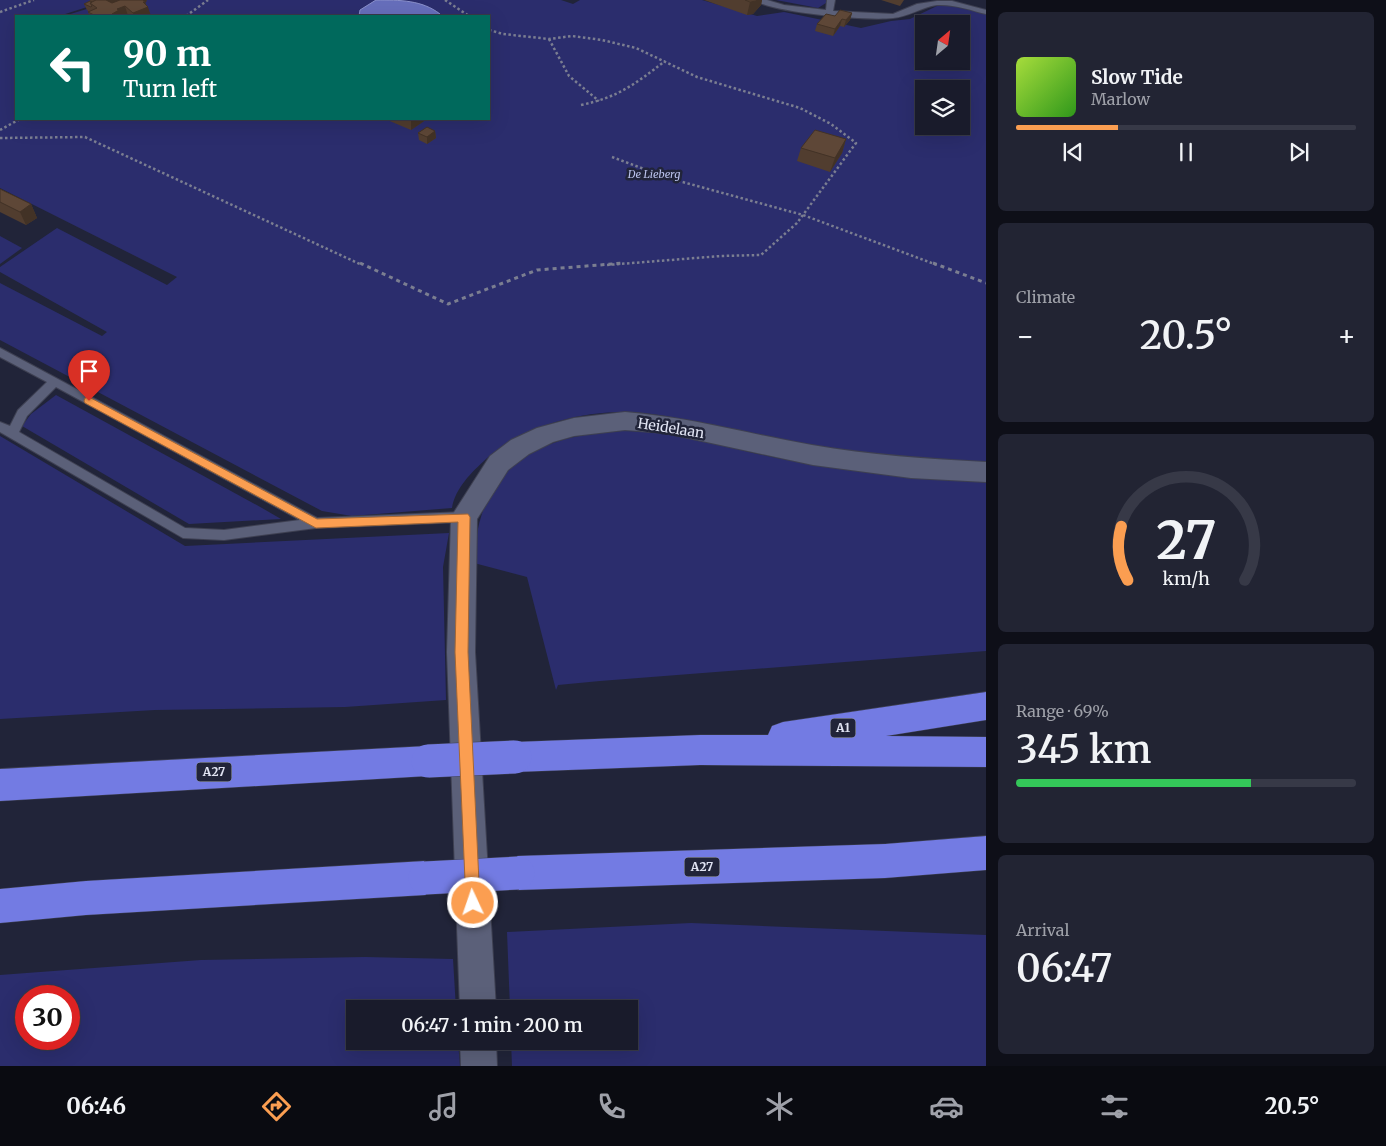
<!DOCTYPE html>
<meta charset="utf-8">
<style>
body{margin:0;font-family:Merriweather,serif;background:#222433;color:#f1f3f6;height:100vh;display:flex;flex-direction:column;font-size:19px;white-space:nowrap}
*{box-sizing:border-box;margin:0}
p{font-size:16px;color:#9fa1a9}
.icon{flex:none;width:28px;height:28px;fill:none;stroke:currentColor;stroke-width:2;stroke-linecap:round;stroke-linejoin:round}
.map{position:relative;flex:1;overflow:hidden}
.sheet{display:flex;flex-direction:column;gap:12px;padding:12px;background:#0e0f18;width:400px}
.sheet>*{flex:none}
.banner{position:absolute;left:15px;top:15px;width:475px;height:105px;border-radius:0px;box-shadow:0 5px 20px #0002,0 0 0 1px #373947;background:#00695c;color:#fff;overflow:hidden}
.needle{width:32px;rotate:29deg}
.controls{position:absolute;left:915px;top:15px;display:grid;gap:10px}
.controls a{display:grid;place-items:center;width:55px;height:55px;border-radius:0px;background:#191b2b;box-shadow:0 5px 20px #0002,0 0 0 1px #373947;font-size:25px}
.speed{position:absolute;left:15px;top:985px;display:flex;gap:10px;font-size:25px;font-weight:700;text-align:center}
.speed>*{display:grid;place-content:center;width:65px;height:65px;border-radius:50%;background:#191b2b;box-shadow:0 5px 20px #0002,0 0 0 1px #373947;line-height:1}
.speed .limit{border:8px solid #d22;background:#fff;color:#111}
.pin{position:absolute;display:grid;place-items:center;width:42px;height:42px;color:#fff;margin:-51px -21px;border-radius:50% 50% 50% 0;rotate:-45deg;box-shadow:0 0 5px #0007}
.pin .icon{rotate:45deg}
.me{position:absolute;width:55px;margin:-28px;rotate:357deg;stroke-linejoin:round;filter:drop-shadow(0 0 4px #0008)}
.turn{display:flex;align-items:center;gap:18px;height:105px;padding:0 25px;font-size:22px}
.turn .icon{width:65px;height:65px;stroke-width:2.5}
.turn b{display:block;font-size:35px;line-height:42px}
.big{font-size:38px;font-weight:600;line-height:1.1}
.sheet .tile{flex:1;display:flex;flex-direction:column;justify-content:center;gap:8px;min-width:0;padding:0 18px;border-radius:8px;background:#222433}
.sheet .dial{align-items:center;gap:0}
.dial svg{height:130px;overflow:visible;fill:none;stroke:#373947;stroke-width:7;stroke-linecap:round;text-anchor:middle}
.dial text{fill:#f1f3f6;stroke:none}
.song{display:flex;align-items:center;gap:15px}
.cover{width:60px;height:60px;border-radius:8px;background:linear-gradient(135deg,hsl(80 70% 55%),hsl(110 70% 35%))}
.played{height:5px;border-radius:2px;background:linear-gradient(90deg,#fb9e51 30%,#373947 30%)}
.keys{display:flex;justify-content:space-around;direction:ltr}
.heat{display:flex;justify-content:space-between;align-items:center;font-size:28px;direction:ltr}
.charge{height:8px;border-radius:4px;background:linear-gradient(90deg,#34c759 69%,#373947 0)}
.trip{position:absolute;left:346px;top:1000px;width:292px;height:50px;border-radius:0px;background:#191b2b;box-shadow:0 5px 20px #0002,0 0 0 1px #373947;font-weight:600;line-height:50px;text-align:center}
.tabs{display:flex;height:80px;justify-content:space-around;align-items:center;background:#0a0b11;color:#9fa1a9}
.tabs .icon{width:35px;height:35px}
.tabs .current{color:#fb9e51}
.tabs b{font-size:22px;color:#f1f3f6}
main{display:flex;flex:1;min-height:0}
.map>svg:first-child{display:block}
.green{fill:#2b2d6d;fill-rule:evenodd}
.water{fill:#666ebb;stroke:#8b91cc}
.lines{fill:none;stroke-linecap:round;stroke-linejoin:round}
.service-casing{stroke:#3e4052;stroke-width:2}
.minor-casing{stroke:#3e4052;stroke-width:2}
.motorway-casing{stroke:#3e4052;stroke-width:1}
.path-far1{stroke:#7b7e91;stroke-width:2.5;stroke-dasharray:2.5 2.5;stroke-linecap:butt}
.path{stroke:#7b7e91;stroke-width:3;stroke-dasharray:4 4;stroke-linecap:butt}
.service{fill:#5b6079;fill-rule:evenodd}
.minor{fill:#5b6079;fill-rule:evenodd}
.motorway{fill:#737be3;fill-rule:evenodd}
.motorway-bridge-casing{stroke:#3e4052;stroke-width:34;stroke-linecap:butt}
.motorway-bridge{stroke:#737be3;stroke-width:33}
.wall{fill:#513d2f}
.shaded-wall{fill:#423226}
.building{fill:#5e4737;stroke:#423226}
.route{fill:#fb9e51;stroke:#a36735}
.labels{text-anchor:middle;stroke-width:5;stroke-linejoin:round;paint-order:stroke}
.far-park-label{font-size:11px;font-style:italic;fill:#bbc3ed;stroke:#212439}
.shield{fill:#212439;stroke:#a7aaba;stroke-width:1}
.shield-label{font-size:12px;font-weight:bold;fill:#e0e3f2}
.street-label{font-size:14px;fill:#e0e3f2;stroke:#212439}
</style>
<main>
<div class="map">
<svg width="986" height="1066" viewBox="0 0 986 1066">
<rect width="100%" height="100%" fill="#212439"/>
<!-- green -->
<g class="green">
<path d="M0 0H109L59 16H16V119H489V16H64L116 0H561L573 4 580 0H702L757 16 784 12 861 28 891 21 910 19 939 5H951L986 14V462C938 460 890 458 843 451 807 445 771 438 735 431 697 423 658 411 619 412 573 413 521 428 486 459 472 472 455 488 452 508L352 516 322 511 0 340V283L102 336 107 332 0 272V267L57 228 167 285 177 277 0 188ZM924 24H961V61H924ZM924 89H961V126H924Z"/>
<path d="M776 0H826V3L818 8Z"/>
<path d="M0 236 22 248 0 264Z"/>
<path d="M56 395 262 508 281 519 189 524 22 426 31 414Z"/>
<path d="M621 431C676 430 729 449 782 459 848 471 919 474 986 481V651L600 681 558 685 556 690 527 577 474 563C476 548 476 532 481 517 499 452 561 434 621 431Z"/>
<path d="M0 436 185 546 449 533 443 567 446 700 345 707 155 710 0 719Z"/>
<path d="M691 923 986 935V1066H512L511 1041H630V1009H510L507 932Z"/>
<path d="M365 957 453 959 456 1009H355V1041H458L460 1066H0V975L201 960ZM26 996H69V1039H26Z"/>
</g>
<!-- water -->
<path class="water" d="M376 0C400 0 422 0 440 14L439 16H359L360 10Z"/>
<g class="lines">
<defs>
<g id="service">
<path d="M754 0H767L784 5 826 10 827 0H835L833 11 893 14 917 4 937 1H952L986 10V14C970 10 954 4 937 5 922 7 908 17 893 18 868 21 773 13 754 0Z"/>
<path d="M0 348 317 518 464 512 468 513 470 517 468 521 464 522 316 528 224 540 183 538 0 432V422L10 426 18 410 47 382 0 357ZM56 387 300 520 224 530 185 528 19 432 27 416Z"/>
</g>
<g id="minor">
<path d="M625 412C689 417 749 434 812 445 869 455 928 459 986 462V482L911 478 813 465 665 433 625 430 574 436 553 442 529 454 508 470 477 519 475 652 496 1009H460L447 652 451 517 490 456 511 440 537 428 574 418Z"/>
<path d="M460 1041H496L497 1066H461Z"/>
</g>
<g id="motorway">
<path d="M986 692V720L886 736 986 737V767L700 765 515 772 504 768 499 757 504 746 515 742 700 735H768L772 726 783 722Z"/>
<path d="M428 746 439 750 444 761 439 772 428 776 0 801V769Z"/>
<path d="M986 836V870L885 878 518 890 506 885 501 873 506 861 518 856 885 844Z"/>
<path d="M425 861 437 866 442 878 437 890 425 895 86 915 0 923V889L86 881Z"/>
</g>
</defs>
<!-- service casing -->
<use href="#service" class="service-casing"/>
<!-- minor casing -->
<use href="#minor" class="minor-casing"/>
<!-- motorway casing -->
<use href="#motorway" class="motorway-casing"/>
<!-- path-far1 -->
<g class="path-far1">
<path d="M445 0 469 16"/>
<path d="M0 12 34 0"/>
<path d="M186 16 208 0"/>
<path d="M489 30 503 34 549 39 572 36 602 40 636 48 697 77 800 108 831 124 856 143 797 223 761 255 721 256 607 265"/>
<path d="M549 39 569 76 599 101"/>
<path d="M581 105C619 97 635 84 665 61"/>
<path d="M0 130 20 119"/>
<path d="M0 138 85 137 362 265"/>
<path d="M612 157 668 178 803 215 937 265"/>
</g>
<!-- path -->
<g class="path">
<path d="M360 263 448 304 537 270 624 263"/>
<path d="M933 263 986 283"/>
</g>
<!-- service -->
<use href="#service" class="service"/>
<!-- minor -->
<use href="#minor" class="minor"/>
<!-- motorway -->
<use href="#motorway" class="motorway"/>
<defs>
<g id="motorway-bridge">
<path d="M428 761 515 757"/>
<path d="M425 878 518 873"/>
</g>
</defs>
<!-- motorway-bridge casing -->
<use href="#motorway-bridge" class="motorway-bridge-casing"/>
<!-- motorway-bridge -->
<use href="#motorway-bridge" class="motorway-bridge"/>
</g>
<!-- wall -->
<g class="wall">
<path d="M90 0H146L147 1 145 2 151 16H90L88 12H89L87 10 84 4 90 1Z"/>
<path d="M704 0H762L761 5 753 14 747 15Z"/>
<path d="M881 0H904L900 6Z"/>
<path d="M852 13 850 20 844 27 840 26 833 36 815 31 817 24 835 16Z"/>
<path d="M385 119H427L411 130Z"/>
<path d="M435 131 436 138 427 144 419 140 418 133Z"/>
<path d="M846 139 842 153 830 172 797 161 801 148Z"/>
<path d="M0 189 31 204 37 218 26 225 0 212Z"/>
</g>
<!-- shaded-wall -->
<g class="shaded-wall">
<path d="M100 0H129L104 10Z"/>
<path d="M134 0H146L147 1 145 2 147 7H148L151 16H134L133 13Z"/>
<path d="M757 0H762L761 5 753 14 747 15 750 2Z"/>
<path d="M125 6 128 16H112V14L117 9Z"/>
<path d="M852 13 850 20 844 27 846 20Z"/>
<path d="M842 19 840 26 833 36 835 29Z"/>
<path d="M411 119H427L411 130Z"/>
<path d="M435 131 436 138 427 144V137Z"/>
<path d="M846 139 842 153 830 172 835 158Z"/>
<path d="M31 204 37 218 26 225 20 212Z"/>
</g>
<!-- building -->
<g class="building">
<path d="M96 0H106L112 3 120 0H143L146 2H143L148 7 133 13 125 6 117 9 119 10 112 14 116 16H94H96L88 12 97 8 90 3Z"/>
<path d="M745 0H757L756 1 750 2Z"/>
<path d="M90 1 92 2 90 3 92 6 91 7 84 4Z"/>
<path d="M840 10 852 13 846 20 842 19 835 29 817 24 826 14 835 16Z"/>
<path d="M427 127 435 131 427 137 418 133Z"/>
<path d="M815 130 846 139 835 158 801 148Z"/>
<path d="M0 189 31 204 20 212 0 202Z"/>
</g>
<!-- route -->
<path class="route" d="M89 397 317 519 468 514 470 517 468 652 480 903 478 908 473 910 468 908 466 903 455 652 458 522 316 528 85 403 84 401 85 398Z"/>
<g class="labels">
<!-- far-park labels -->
<g class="far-park-label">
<text x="654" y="178">De Lieberg</text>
</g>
<!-- shield labels -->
<g class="shield">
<rect x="830.5" y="718.5" width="25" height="19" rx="4"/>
<rect x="196.5" y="762.5" width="35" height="19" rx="4"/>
<rect x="684.5" y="857.5" width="35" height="19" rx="4"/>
</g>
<g class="shield-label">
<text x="843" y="732">A1</text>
<text x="214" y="776">A27</text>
<text x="702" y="871">A27</text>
</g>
<!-- street labels -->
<g class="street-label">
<text transform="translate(671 428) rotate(9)" y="5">Heidelaan</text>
</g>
</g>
</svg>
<div class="controls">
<a><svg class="needle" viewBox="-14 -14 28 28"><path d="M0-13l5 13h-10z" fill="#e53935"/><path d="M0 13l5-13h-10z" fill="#9fa1a9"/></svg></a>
<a><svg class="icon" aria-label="layers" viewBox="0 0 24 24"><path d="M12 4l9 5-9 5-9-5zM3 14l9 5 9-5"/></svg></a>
</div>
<div class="speed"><div class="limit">30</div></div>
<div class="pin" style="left:89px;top:401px;background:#d93025"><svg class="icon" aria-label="arrive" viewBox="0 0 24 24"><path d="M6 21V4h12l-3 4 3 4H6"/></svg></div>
<svg class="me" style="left:473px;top:903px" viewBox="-20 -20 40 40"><circle r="17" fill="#fb9e51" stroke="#fff" stroke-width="3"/><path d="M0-11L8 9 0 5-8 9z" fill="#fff"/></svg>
<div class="trip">06:47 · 1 min · 200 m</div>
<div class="banner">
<div class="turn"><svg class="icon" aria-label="left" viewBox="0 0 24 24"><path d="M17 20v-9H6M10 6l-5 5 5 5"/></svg><div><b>90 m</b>Turn left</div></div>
</div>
</div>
<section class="sheet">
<div class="tile">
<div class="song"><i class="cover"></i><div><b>Slow Tide</b><p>Marlow</p></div></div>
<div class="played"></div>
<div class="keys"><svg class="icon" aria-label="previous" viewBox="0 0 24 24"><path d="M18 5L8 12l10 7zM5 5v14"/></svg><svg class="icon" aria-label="pause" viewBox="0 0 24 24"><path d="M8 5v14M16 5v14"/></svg><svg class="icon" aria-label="next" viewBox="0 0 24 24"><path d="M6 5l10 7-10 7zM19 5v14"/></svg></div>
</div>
<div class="tile"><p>Climate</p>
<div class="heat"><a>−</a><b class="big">20.5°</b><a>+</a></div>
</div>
<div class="tile dial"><svg viewBox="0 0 100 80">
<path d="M14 69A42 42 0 1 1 86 69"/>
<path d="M14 69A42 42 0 0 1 10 36" stroke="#fb9e51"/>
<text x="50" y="56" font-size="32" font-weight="700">27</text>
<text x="50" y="72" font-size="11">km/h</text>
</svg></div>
<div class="tile"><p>Range · 69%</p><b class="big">345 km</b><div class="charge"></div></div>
<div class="tile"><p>Arrival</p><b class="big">06:47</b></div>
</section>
</main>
<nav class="tabs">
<b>06:46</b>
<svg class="icon current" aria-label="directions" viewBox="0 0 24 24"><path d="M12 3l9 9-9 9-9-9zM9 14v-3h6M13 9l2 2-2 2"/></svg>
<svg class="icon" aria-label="music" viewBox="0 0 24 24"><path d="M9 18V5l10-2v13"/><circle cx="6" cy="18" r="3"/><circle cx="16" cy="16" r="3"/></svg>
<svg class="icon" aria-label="phone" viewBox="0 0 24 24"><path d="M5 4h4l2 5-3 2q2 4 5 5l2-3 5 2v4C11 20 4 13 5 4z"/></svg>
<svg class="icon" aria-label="climate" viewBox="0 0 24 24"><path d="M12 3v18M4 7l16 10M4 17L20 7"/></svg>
<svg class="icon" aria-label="car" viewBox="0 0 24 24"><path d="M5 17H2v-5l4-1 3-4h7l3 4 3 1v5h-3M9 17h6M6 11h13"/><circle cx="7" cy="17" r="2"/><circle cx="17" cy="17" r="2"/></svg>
<svg class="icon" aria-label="filters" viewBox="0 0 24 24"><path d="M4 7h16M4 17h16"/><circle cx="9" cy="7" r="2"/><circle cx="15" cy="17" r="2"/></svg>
<b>20.5°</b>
</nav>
